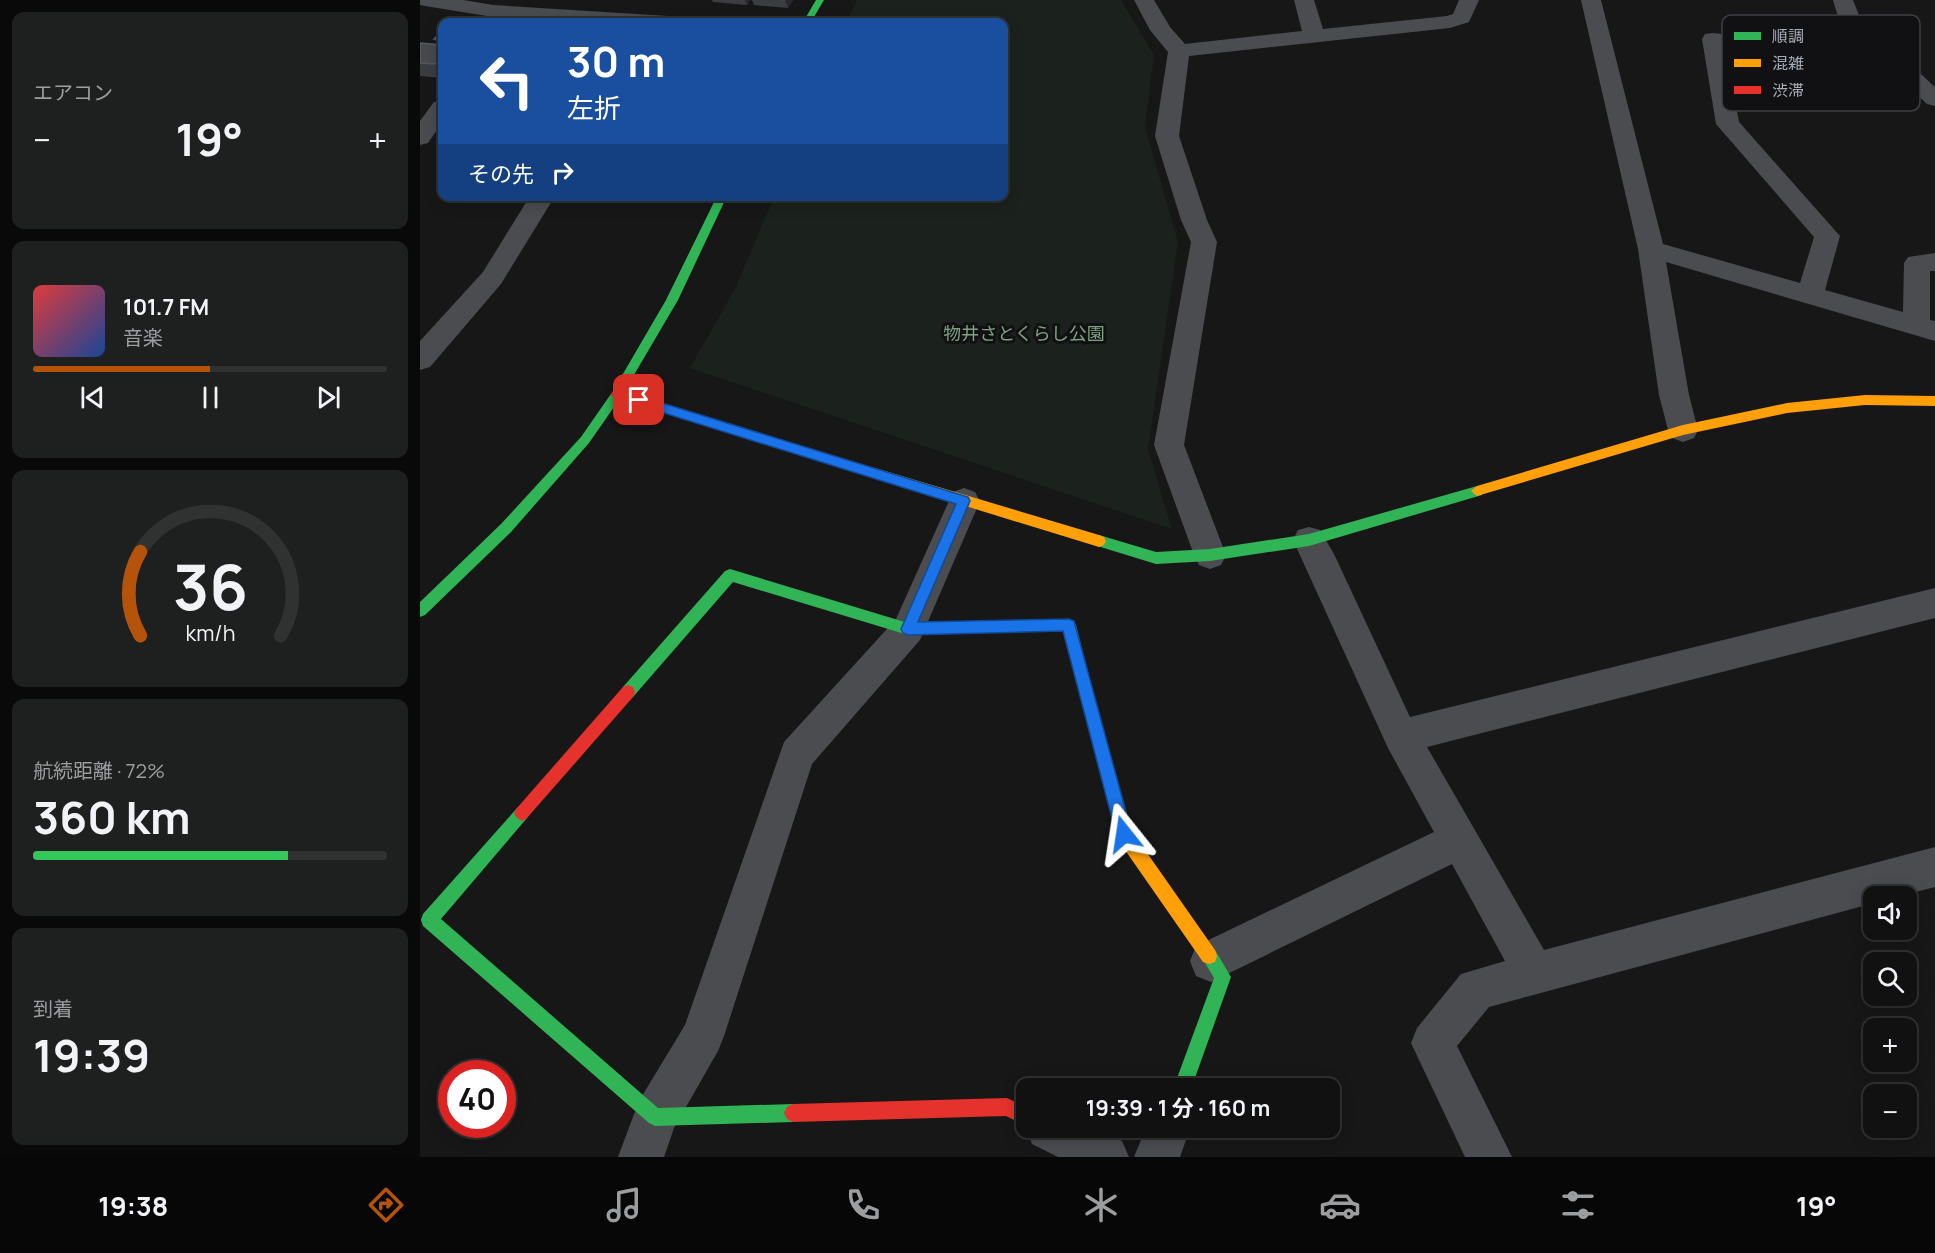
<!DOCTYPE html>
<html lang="ja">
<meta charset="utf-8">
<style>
body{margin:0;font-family:Manrope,"Noto Sans JP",sans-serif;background:#1e1f1f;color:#f1f3f6;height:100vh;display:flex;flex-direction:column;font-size:22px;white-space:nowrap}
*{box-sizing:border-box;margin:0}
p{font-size:20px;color:#9c9d9f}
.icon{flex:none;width:33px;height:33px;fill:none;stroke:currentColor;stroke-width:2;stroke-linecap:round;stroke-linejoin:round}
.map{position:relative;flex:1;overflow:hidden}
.sheet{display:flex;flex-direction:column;gap:12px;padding:12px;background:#090909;width:420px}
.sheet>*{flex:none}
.hud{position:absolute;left:18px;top:18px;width:570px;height:183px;border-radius:12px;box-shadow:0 3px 15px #0003,0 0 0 2px #303131;background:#1a4fa0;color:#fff;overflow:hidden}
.tools{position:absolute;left:1443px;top:886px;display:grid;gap:12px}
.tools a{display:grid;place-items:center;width:54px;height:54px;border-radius:12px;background:#111;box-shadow:0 3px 15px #0003,0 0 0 2px #303131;font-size:30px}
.speed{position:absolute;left:18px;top:1060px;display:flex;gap:12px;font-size:30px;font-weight:700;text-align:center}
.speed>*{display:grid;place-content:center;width:78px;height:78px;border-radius:50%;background:#111;box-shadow:0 3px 15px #0003,0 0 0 2px #303131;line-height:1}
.speed .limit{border:9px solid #d22;background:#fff;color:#111}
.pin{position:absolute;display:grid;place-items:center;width:51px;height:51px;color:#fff;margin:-26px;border-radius:12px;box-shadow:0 3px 9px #0006}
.me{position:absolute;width:66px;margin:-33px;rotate:345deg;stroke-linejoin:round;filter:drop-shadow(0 0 4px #0008)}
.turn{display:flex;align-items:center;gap:21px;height:126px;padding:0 30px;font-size:27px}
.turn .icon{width:78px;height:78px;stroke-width:2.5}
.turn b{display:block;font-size:42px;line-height:51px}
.then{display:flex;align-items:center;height:57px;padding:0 30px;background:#0003;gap:12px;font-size:22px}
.big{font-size:45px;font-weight:700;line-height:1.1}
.sheet .widget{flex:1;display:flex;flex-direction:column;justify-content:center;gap:9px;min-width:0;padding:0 21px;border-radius:12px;background:#1e1f1f}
.sheet .dial{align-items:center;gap:0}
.dial svg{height:156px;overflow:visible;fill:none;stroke:#303131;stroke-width:7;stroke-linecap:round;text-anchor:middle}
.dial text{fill:#f1f3f6;stroke:none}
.song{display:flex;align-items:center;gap:18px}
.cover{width:72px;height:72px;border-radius:9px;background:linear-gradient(135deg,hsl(0 70% 55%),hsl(220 70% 35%))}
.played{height:6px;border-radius:3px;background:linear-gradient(90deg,#b45309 50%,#303131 50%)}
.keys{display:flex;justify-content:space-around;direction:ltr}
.heat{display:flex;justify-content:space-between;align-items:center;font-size:33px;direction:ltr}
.charge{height:9px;border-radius:4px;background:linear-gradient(90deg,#34c759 72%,#303131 0)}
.trip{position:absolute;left:596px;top:1078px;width:324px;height:60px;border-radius:12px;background:#111;box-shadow:0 3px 15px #0003,0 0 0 2px #303131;font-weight:700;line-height:60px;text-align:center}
.dock{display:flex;height:96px;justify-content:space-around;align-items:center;background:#070707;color:#9c9d9f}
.dock .icon{width:42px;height:42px}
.dock .current{color:#b45309}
.dock b{font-size:27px;color:#f1f3f6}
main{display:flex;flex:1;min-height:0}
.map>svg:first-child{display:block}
.green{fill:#1b211c}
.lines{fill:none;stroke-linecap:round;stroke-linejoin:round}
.street{fill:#4b4c50;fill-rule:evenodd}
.fast{fill:#30b455;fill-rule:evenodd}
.slow{fill:#ff9f0a;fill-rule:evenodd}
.jam{fill:#e5322d;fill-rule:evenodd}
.wall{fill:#3c3d40}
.shaded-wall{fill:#28292a}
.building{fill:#48494d;stroke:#57595e;stroke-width:1.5}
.route{fill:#1a73e8;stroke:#114b97;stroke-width:1.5}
.labels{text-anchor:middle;stroke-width:6;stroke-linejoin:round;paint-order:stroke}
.park-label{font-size:18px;fill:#7fa381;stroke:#111113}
.key{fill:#111113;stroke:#3e4045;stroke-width:1.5}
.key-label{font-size:16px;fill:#a8adb8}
</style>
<main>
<section class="sheet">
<div class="widget"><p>エアコン</p>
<div class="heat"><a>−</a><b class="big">19°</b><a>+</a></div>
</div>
<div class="widget">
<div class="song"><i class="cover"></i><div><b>101.7 FM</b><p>音楽</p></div></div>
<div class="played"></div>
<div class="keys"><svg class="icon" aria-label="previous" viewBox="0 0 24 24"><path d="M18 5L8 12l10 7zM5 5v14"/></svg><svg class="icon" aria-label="pause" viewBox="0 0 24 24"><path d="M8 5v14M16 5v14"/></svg><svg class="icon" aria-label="next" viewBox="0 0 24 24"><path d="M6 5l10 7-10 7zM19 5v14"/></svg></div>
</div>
<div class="widget dial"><svg viewBox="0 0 100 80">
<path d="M14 69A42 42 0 1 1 86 69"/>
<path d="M14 69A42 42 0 0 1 14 26" stroke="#b45309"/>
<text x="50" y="56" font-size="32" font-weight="700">36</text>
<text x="50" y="72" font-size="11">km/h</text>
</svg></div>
<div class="widget"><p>航続距離 · 72%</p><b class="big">360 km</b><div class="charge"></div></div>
<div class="widget"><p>到着</p><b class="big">19:39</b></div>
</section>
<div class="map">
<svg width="1515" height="1157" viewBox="0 0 1515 1157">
<rect width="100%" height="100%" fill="#171717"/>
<!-- green -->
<path class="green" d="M437 0H701L734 55 725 127 758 242 728 449 752 529 270 368 315 289 354 197 584 196V22H426Z"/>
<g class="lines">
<!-- street -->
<g class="street">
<path d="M0 0H43L73 5 248 16 255 18 259 22H156L73 17 5 6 0 5Z"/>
<path d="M714 0H734L750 27 765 44 882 31 874 0H894L903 29 1027 16 1033 14 1039 0H1059L1049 22 1030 28 769 56 759 136 787 220 797 242 764 445 806 555 801 565 790 569 779 565 774 555 734 445 771 242 761 220 735 136 748 52 730 30Z"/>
<path d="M1161 0H1181L1243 244 1380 283 1394 237 1296 124 1282 39 1285 34 1293 33 1411 46 1441 41 1419 20 1413 0H1433L1440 18 1515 87V106L1507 104 1452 52 1411 60 1305 47 1319 122 1420 236 1405 290 1483 312 1484 263 1488 257 1515 253V271H1510V320L1515 321V341L1246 262 1269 395 1278 430 1274 438 1263 442 1252 438 1248 430 1239 395 1218 249Z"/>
<path d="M22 100V123L8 143 0 145V121L14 102Z"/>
<path d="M110 196H135L81 284 10 367 0 370V341L63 272Z"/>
<path d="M544 488 555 492 560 501 500 640 392 764 304 1036 298 1051 254 1128 244 1157H198L219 1101 265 1025 364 742 476 619 533 492Z"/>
<path d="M889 527 900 530 914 554 990 717 1515 588V618L1007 747 1124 950 1515 847V887L1476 897H1454V903L1069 1007 1037 1046 1092 1157H1045L991 1043 997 1028 1041 974 1085 961 1032 864 791 982 776 976 770 961 776 946 1014 832 968 748 873 540 878 530Z"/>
<path d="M606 1127 676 1128 702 1141 709 1157H638L612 1144Z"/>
<path d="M726 1128H770L760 1157H714Z"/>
</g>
<!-- fast -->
<g class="fast">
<path d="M396 0H404L391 22H383Z"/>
<path d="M297 196H307L258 300 201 397 169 443 91 532 5 615 0 617V602L81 524 161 437 193 391 246 300Z"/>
<path d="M1057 486 1062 487 1063 491 1062 495 889 546 790 561 736 564 674 545 672 541 674 537 679 535 736 552 790 549 889 534Z"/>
<path d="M310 569 488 623 649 619 654 621 656 625 666 665 664 670 659 671 654 670 644 631 488 635 313 582 213 697 208 699 203 697 201 692 203 687 305 571Z"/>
<path d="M102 805 107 808 110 813 107 818 21 919 238 1108 373 1104 379 1107 382 1113 379 1119 373 1122 235 1126 229 1123 3 926 1 920 3 914 97 808Z"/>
<path d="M789 948 795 950 811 977 771 1089H753L794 978 781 956 783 950Z"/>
</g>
<!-- slow -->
<g class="slow">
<path d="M1445 395 1515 396V406L1445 405 1367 413 1263 435 1057 496 1051 491 1057 486 1263 425 1367 403Z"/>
<path d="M455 468 679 535 684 537 686 541 684 545 679 547 451 477 449 473Z"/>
<path d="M659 659 664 660 666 665 711 830 795 950 797 956 795 962 789 964 783 962 698 840 652 665 654 660Z"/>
</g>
<!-- jam -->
<g class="jam">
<path d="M197 390 455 468 461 473 455 478 193 397 191 394 193 391Z"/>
<path d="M208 685 213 687 215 692 213 697 107 818 102 821 97 818 94 813 97 808 203 687Z"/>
<path d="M587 1098 606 1107V1126L586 1116 373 1122 367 1119 364 1113 367 1107 373 1104Z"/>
</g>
</g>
<!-- wall -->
<g class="wall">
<path d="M292 0H330L327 5 293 2Z"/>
<path d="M332 0H373L368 8 334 5Z"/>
<path d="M22 31V78L0 76V43L18 44 14 39Z"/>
</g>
<!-- shaded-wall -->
<g class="shaded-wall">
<path d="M325 0H330L327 5Z"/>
<path d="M366 0H373L368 8 365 1Z"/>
<path d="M22 56V75L15 64Z"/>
</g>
<!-- building -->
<g class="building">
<path d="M22 31V39H14Z"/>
<path d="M0 43 22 45V56L15 64 0 63Z"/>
</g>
<!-- route -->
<path class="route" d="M219 396 548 497 550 501 498 622 649 619 654 621 712 834 710 840 704 842 699 840 696 834 643 631 488 635 483 633 481 629 536 504 215 404 213 400Z"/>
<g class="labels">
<!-- park labels -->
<g class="park-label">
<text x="604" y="340">物井さとくらし公園</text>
</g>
</g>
<!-- legend -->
<rect x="1302" y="15" width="198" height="96" rx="9" class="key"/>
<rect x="1314" y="32" width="27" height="8" fill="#30b455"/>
<rect x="1314" y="59" width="27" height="8" fill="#ff9f0a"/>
<rect x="1314" y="86" width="27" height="8" fill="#e5322d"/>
<g class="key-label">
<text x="1352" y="42">順調</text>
<text x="1352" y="69">混雑</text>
<text x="1352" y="96">渋滞</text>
</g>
</svg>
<div class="tools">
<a><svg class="icon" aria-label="sound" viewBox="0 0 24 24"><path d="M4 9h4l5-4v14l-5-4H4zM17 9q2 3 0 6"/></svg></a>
<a><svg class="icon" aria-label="search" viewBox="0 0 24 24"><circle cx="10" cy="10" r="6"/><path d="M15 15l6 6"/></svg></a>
<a>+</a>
<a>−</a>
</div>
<div class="speed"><div class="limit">40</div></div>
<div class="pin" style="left:219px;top:400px;background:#d93025"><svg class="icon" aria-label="arrive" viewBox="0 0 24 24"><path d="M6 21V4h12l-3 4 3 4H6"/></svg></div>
<svg class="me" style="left:704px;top:834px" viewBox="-20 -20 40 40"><path d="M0-17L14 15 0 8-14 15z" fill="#1a73e8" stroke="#fff" stroke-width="4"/></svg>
<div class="trip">19:39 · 1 分 · 160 m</div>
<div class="hud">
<div class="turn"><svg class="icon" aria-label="left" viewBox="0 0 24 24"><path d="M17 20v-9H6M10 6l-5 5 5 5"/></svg><div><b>30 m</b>左折</div></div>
<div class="then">その先<svg class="icon" aria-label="right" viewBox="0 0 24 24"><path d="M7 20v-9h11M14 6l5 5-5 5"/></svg></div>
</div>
</div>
</main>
<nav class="dock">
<b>19:38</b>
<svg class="icon current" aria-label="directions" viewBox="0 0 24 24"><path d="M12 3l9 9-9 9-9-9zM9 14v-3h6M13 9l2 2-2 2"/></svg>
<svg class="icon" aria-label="music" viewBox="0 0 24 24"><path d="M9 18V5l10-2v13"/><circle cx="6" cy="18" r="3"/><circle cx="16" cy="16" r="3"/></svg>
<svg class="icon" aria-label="phone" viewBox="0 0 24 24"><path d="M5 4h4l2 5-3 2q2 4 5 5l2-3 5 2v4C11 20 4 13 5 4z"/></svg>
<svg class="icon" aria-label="climate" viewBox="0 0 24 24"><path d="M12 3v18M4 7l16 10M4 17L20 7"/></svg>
<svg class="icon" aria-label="car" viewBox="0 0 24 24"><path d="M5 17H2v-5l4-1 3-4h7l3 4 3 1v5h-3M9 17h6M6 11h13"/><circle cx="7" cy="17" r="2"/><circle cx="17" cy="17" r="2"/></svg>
<svg class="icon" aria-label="filters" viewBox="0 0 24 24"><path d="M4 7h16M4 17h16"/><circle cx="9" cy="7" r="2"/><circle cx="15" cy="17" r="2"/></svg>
<b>19°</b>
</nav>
